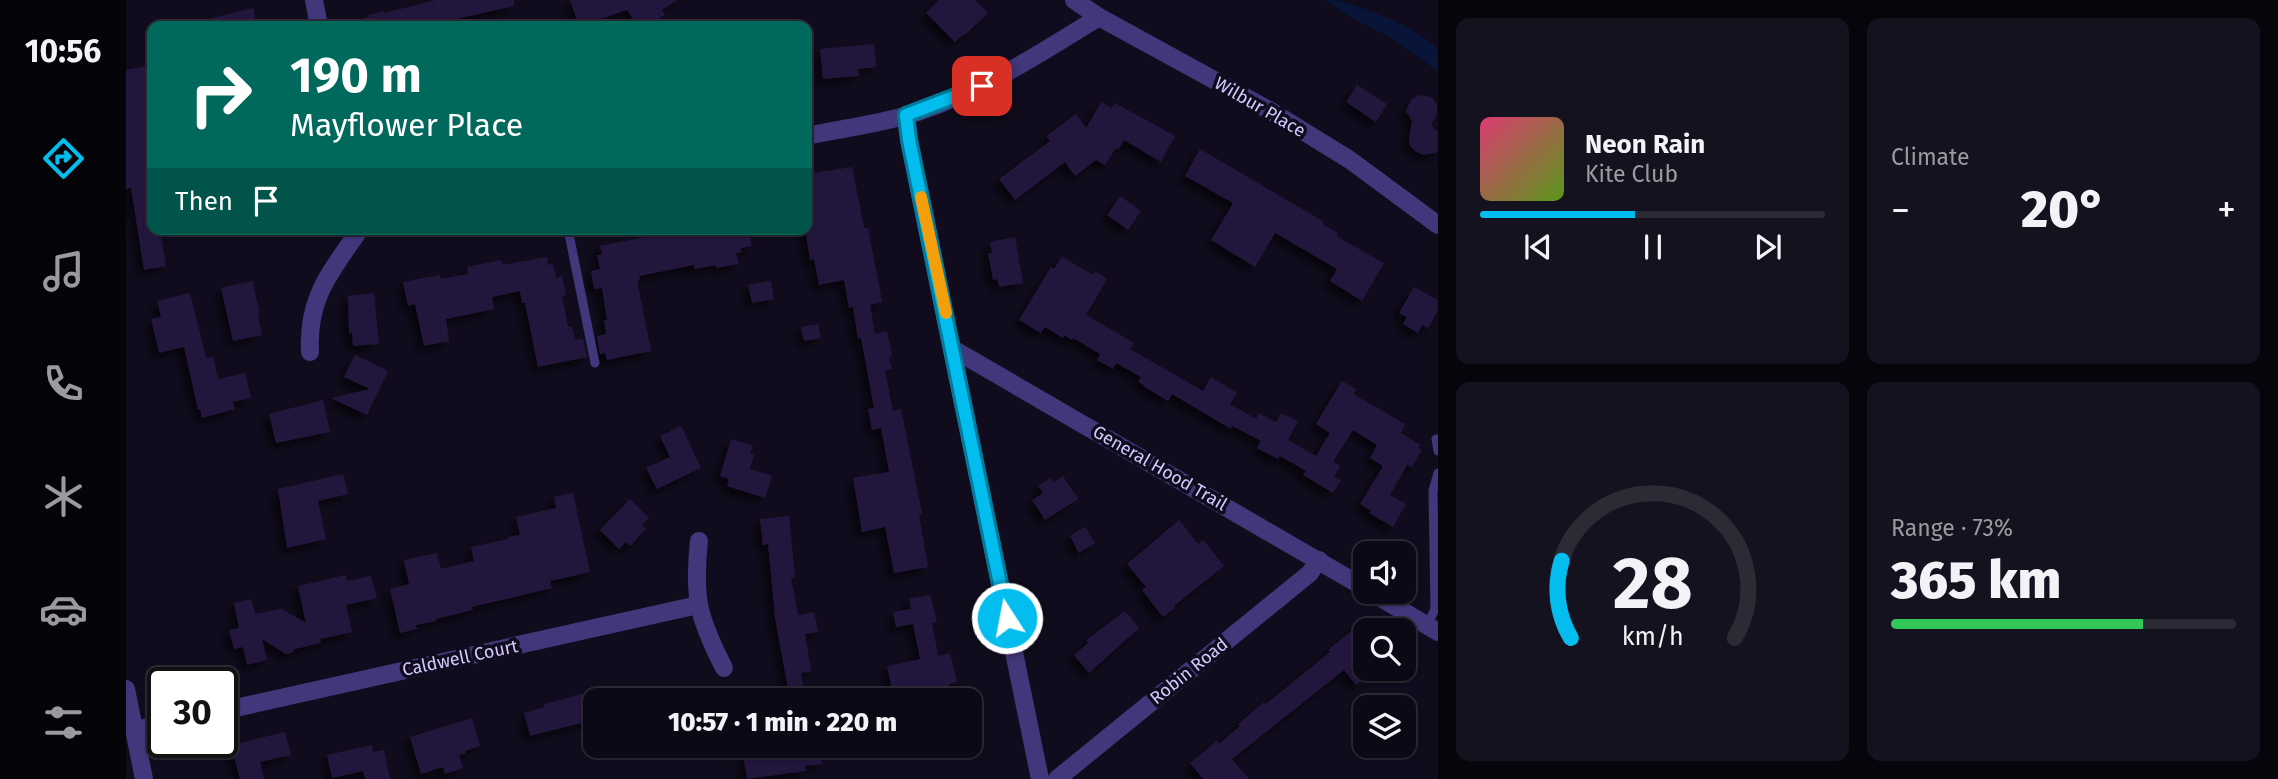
<!DOCTYPE html>
<meta charset="utf-8">
<style>
body{margin:0;font-family:"Fira Sans",sans-serif;background:#15121f;color:#f1f3f6;height:100vh;display:flex;flex-direction:column;font-size:26px;white-space:nowrap}
*{box-sizing:border-box;margin:0}
p{font-size:23px;color:#9a9aa1}
.icon{flex:none;width:38px;height:38px;fill:none;stroke:currentColor;stroke-width:2;stroke-linecap:round;stroke-linejoin:round}
.map{position:relative;flex:1;overflow:hidden}
.drawer{display:flex;flex-direction:column;gap:18px;padding:18px;background:#07050c;width:840px}
.drawer>*{flex:none}
.top-card{position:absolute;left:21px;top:21px;width:665px;height:214px;border-radius:14px;box-shadow:0 2px 5px #0004,0 0 0 2px #2c2a35;background:#00695c;color:#fff;overflow:hidden}
.buttons{position:absolute;left:1227px;top:541px;display:grid;gap:14px}
.buttons a{display:grid;place-items:center;width:63px;height:63px;border-radius:14px;background:#0c0916;box-shadow:0 2px 5px #0004,0 0 0 2px #2c2a35;font-size:35px}
.speed{position:absolute;left:21px;top:667px;display:flex;gap:14px;font-size:35px;font-weight:700;text-align:center}
.speed>*{display:grid;place-content:center;width:91px;height:91px;border-radius:50%;background:#0c0916;box-shadow:0 2px 5px #0004,0 0 0 2px #2c2a35;line-height:1}
.speed .limit{border:4px solid #111;border-radius:10px;background:#fff;color:#111}
.pin{position:absolute;display:grid;place-items:center;width:60px;height:60px;color:#fff;margin:-30px;border-radius:14px;box-shadow:0 4px 10px #0006}
.me{position:absolute;width:77px;margin:-38px;rotate:349deg;stroke-linejoin:round;filter:drop-shadow(0 0 5px #0008)}
.turn{display:flex;align-items:center;gap:24px;height:147px;padding:0 28px;font-size:32px}
.turn .icon{width:91px;height:91px;stroke-width:2.5}
.turn b{display:block;font-size:49px;line-height:60px}
.then{display:flex;align-items:center;height:66px;padding:0 28px;background:#0003;gap:14px;font-size:26px}
.big{font-size:52px;font-weight:800;line-height:1.1}
.drawer .tile{flex:1;display:flex;flex-direction:column;justify-content:center;gap:10px;min-width:0;padding:0 24px;border-radius:14px;background:#15121f}
.drawer .dial{align-items:center;gap:0}
.dial svg{height:182px;overflow:visible;fill:none;stroke:#2c2a35;stroke-width:7;stroke-linecap:round;text-anchor:middle}
.dial text{fill:#f1f3f6;stroke:none}
.song{display:flex;align-items:center;gap:21px}
.cover{width:84px;height:84px;border-radius:10px;background:linear-gradient(135deg,hsl(340 70% 55%),hsl(90 70% 35%))}
.played{height:7px;border-radius:4px;background:linear-gradient(90deg,#03bdef 45%,#2c2a35 45%)}
.keys{display:flex;justify-content:space-around;direction:ltr}
.heat{display:flex;justify-content:space-between;align-items:center;font-size:38px;direction:ltr}
.charge{height:10px;border-radius:5px;background:linear-gradient(90deg,#34c759 73%,#2c2a35 0)}
.drawer .tiles{flex:1;display:grid;gap:18px;grid-template-columns:repeat(2,1fr)}
.trip{position:absolute;left:457px;top:688px;width:399px;height:70px;border-radius:14px;background:#0c0916;box-shadow:0 2px 5px #0004,0 0 0 2px #2c2a35;font-weight:800;line-height:70px;text-align:center}
main{display:flex;flex:1;min-height:0}
.dock{display:flex;flex-direction:column;width:126px;justify-content:space-around;align-items:center;background:#050409;color:#9a9aa1}
.dock .icon{width:49px;height:49px}
.dock .current{color:#03bdef}
.dock b{font-size:32px;color:#f1f3f6}
.map>svg:first-child{display:block}
.water{fill:#091538}
.building{fill:#24183d;filter:url(#shadow)}
.lines{fill:none;stroke-linecap:round;stroke-linejoin:round}
.service{stroke:#41377b;stroke-width:9}
.minor{stroke:#41377b;stroke-width:18}
.route-casing{stroke:#027b9b;stroke-width:18}
.route{stroke:#03bdef;stroke-width:12}
.slow{stroke:#f59e0b;stroke-width:12}
.labels{text-anchor:middle;stroke-width:7;stroke-linejoin:round;paint-order:stroke}
.street-label{font-size:18px;fill:#d4c8fe;stroke:#100c1d}
</style>
<main>
<nav class="dock">
<b>10:56</b>
<svg class="icon current" aria-label="directions" viewBox="0 0 24 24"><path d="M12 3l9 9-9 9-9-9zM9 14v-3h6M13 9l2 2-2 2"/></svg>
<svg class="icon" aria-label="music" viewBox="0 0 24 24"><path d="M9 18V5l10-2v13"/><circle cx="6" cy="18" r="3"/><circle cx="16" cy="16" r="3"/></svg>
<svg class="icon" aria-label="phone" viewBox="0 0 24 24"><path d="M5 4h4l2 5-3 2q2 4 5 5l2-3 5 2v4C11 20 4 13 5 4z"/></svg>
<svg class="icon" aria-label="climate" viewBox="0 0 24 24"><path d="M12 3v18M4 7l16 10M4 17L20 7"/></svg>
<svg class="icon" aria-label="car" viewBox="0 0 24 24"><path d="M5 17H2v-5l4-1 3-4h7l3 4 3 1v5h-3M9 17h6M6 11h13"/><circle cx="7" cy="17" r="2"/><circle cx="17" cy="17" r="2"/></svg>
<svg class="icon" aria-label="filters" viewBox="0 0 24 24"><path d="M4 7h16M4 17h16"/><circle cx="9" cy="7" r="2"/><circle cx="15" cy="17" r="2"/></svg>
</nav>
<div class="map">
<svg width="1312" height="779" viewBox="0 0 1312 779">
<defs>
<filter id="shadow"><feDropShadow dx="-6" dy="6" stdDeviation="3.5" flood-color="#0009"/></filter>
</defs>
<rect width="100%" height="100%" fill="#100c1d"/>
<!-- water -->
<path class="water" d="M1200 0C1221 0 1220 3 1238 9 1266 19 1291 29 1312 50V71L1267 39 1221 15Z"/>
<!-- building -->
<g class="building">
<path d="M310 0H388V6L299 26H227L226 21 243 17 242 15 258 11V13Z"/>
<path d="M444 0H551L536 10 539 15 520 26H511L501 10 453 26Z"/>
<path d="M813 0H849L862 13 839 35 838 34 829 42 800 13Z"/>
<path d="M127 8 131 26H74V21Z"/>
<path d="M748 44 750 67 732 69 733 76 697 79 694 49Z"/>
<path d="M26 65V229H31L32 238 35 237 40 266 18 270 5 188 0 189V70Z"/>
<path d="M1231 85 1261 104 1250 122 1220 102Z"/>
<path d="M1292 95 1306 97 1311 105V113L1305 125 1312 133V152L1297 155 1289 151 1284 146 1283 139 1286 121 1280 111 1285 100Z"/>
<path d="M975 102 986 108 989 103 1049 136 1035 162 998 140 992 150 990 148 979 165 970 160 949 176 939 162 889 200 873 179 924 141 920 136 950 114 960 128Z"/>
<path d="M1074 149 1198 222 1196 224 1212 233 1210 236 1258 263 1236 301 1204 281 1211 269 1149 233 1129 267 1085 240 1107 203 1059 176Z"/>
<path d="M726 167 738 228H742L754 291 756 302 744 305 749 334 761 331 766 356 763 357 766 369 759 371 767 411 775 409 796 514 793 515 802 567 768 573 759 527 736 532 727 478 763 472 755 428 746 430 742 409 748 408 735 338 732 339 727 307 723 308 718 280 693 285 688 259 684 260 679 229 681 174Z"/>
<path d="M994 196 1015 211 1002 230 981 215Z"/>
<path d="M532 229H555V232L569 229H622L626 246 615 248 616 252 610 253 613 264 590 268V265L568 269V265L513 276 514 280 511 281 525 351 481 360 479 353 474 354 471 336 480 334 478 320H481L476 288 468 289 465 271 474 269 471 255H476L474 246 525 236 524 231Z"/>
<path d="M889 237 897 283 873 287 871 279 867 280 862 253H866L864 242Z"/>
<path d="M421 257 422 265 427 264 430 278 436 276 440 295 436 296 442 327H446L449 340 457 339 461 357 412 367 399 303H396L394 291 366 297 368 309 320 319 323 341 298 346 289 304 282 306 277 282 314 275 315 279 342 274 341 267 375 260 376 265Z"/>
<path d="M936 257 960 271 967 275 969 271 981 279 960 315 1008 343 1004 349 1077 391 1085 377 1111 393 1104 404 1130 419 1133 413 1150 422 1155 413 1172 421 1162 440 1190 456 1204 433 1190 424 1216 381 1230 389 1227 394 1279 424 1275 433 1294 445 1292 448 1296 450 1286 467 1281 465 1264 495 1280 504 1267 527 1243 513 1245 511 1234 504 1257 466 1244 458 1251 445 1227 430 1207 462 1214 466 1208 477 1215 480 1207 493 1177 475 1180 471 1154 456 1152 459 1131 448 1135 441 1106 426 1105 429 1046 394 1042 401 1017 386 1018 385 1012 382 1015 377 990 363 987 369 971 360 974 354 947 338 946 340 938 335 937 338 919 327 915 333 893 320 925 267 928 269Z"/>
<path d="M127 281 134 317H132L136 335 107 341 95 288Z"/>
<path d="M645 281 648 299 626 303 622 285Z"/>
<path d="M1288 287 1312 300V310L1302 328 1296 325 1292 333 1277 324 1281 317 1273 313Z"/>
<path d="M64 293 80 358 87 357 92 379 119 373 125 398 107 402 109 409 76 418 74 409 72 410 58 347 33 353 25 319 35 317 31 301Z"/>
<path d="M248 293 253 344 227 346 226 333H223L222 296Z"/>
<path d="M692 324 695 338 678 341 675 327Z"/>
<path d="M229 355 262 371 241 415 205 398 244 389 218 377Z"/>
<path d="M197 400 204 432 150 443 143 414Z"/>
<path d="M555 426 575 468 531 489 520 468 544 457 534 436Z"/>
<path d="M605 439 627 446 624 454 628 455 624 469 646 476 639 498 601 486 603 479 594 476Z"/>
<path d="M217 474 222 494 192 501 200 539 161 548 152 489Z"/>
<path d="M937 476 952 499 919 520 906 500 917 493 912 486 925 478 928 482Z"/>
<path d="M447 493 464 572 424 581 426 588 346 607 347 610 310 619V621L290 625 291 629 274 633 264 589 283 584 278 560 311 553 315 569 348 561 345 547 383 539 382 537 394 535 390 517 430 508 428 497Z"/>
<path d="M504 499 523 518 516 525 520 529 504 546 500 542 493 549 474 530Z"/>
<path d="M663 516 669 578H665L672 615 688 612 692 632 679 634 685 671 675 673 679 700H664L649 618 642 544 637 545 634 519Z"/>
<path d="M1053 520 1072 544 1077 540 1098 566 1048 606 1049 608 1037 617 1016 590 1020 587 1001 564Z"/>
<path d="M959 527 969 543 953 553 944 536Z"/>
<path d="M220 575 221 581 245 576 251 598 220 605 226 632 194 639 195 643 169 649 166 653 160 654 136 639 141 660 121 665 117 647 108 649 103 630 113 628 108 603 125 599 129 614 156 609 180 623 172 586Z"/>
<path d="M804 595 811 622 806 623 812 656 824 653 831 682 823 684 825 695 798 700H768L761 666 794 659 787 624 770 627 767 612 785 609 783 599Z"/>
<path d="M999 611 1013 628 963 673 948 655 962 643 960 640Z"/>
<path d="M1239 620V678L1230 685 1218 670 1106 759 1123 779H1077L1064 763 1091 741 1093 744 1114 726 1112 724 1138 702 1140 704 1204 652 1202 650Z"/>
<path d="M456 694 463 721 404 736 398 713 419 707 418 704Z"/>
<path d="M346 718 354 746 339 751 340 753 333 755 337 768 319 774 317 767 295 774 284 737Z"/>
<path d="M159 732 165 755 134 762 138 779H114L105 745Z"/>
<path d="M246 745 247 752 258 750 264 779H239L237 771 206 778 201 755Z"/>
<path d="M636 746H693L696 764 679 766 680 771 621 779 617 756 637 753Z"/>
</g>
<g class="lines">
<!-- service -->
<g class="service">
<path d="M442 229 469 363"/>
<path d="M1310 439 1312 451"/>
<path d="M1301 625 1309 609 1307 491 1312 473"/>
</g>
<!-- minor -->
<g class="minor">
<path d="M188 0 193 26"/>
<path d="M948 0 973 17 1143 110 1224 160 1312 225"/>
<path d="M780 115 783 140 914 779"/>
<path d="M681 136C717 128 756 124 792 112 858 90 915 53 973 17"/>
<path d="M827 349 1239 588"/>
<path d="M184 352C181 297 205 272 234 229"/>
<path d="M573 541C567 598 572 617 598 668"/>
<path d="M1245 592 1312 632"/>
<path d="M0 689 18 779"/>
<path d="M96 711 572 605"/>
<path d="M8 730 37 724"/>
<path d="M931 779 1184 573 1193 560"/>
</g>
</g>
<g class="lines">
<defs>
<path id="route" d="M856 86 780 115 783 140 881 618"/>
</defs>
<!-- route casing -->
<use href="#route" class="route-casing"/>
<!-- route -->
<use href="#route" class="route"/>
<!-- slow -->
<path class="slow" d="M795 197 820 313"/>
</g>
<g class="labels">
<!-- street labels -->
<g class="street-label">
<text transform="translate(1134 107) rotate(30)" y="6">Wilbur Place</text>
<text transform="translate(1034 468) rotate(30)" y="6">General Hood Trail</text>
<text transform="translate(334 658) rotate(-12)" y="6">Caldwell Court</text>
<text transform="translate(1063 671) rotate(-39)" y="6">Robin Road</text>
</g>
</g>
</svg>
<div class="buttons">
<a><svg class="icon" aria-label="sound" viewBox="0 0 24 24"><path d="M4 9h4l5-4v14l-5-4H4zM17 9q2 3 0 6"/></svg></a>
<a><svg class="icon" aria-label="search" viewBox="0 0 24 24"><circle cx="10" cy="10" r="6"/><path d="M15 15l6 6"/></svg></a>
<a><svg class="icon" aria-label="layers" viewBox="0 0 24 24"><path d="M12 4l9 5-9 5-9-5zM3 14l9 5 9-5"/></svg></a>
</div>
<div class="speed"><div class="limit">30</div></div>
<div class="pin" style="left:856px;top:86px;background:#d93025"><svg class="icon" aria-label="arrive" viewBox="0 0 24 24"><path d="M6 21V4h12l-3 4 3 4H6"/></svg></div>
<svg class="me" style="left:881px;top:618px" viewBox="-20 -20 40 40"><circle r="17" fill="#03bdef" stroke="#fff" stroke-width="3"/><path d="M0-11L8 9 0 5-8 9z" fill="#fff"/></svg>
<div class="trip">10:57 · 1 min · 220 m</div>
<div class="top-card">
<div class="turn"><svg class="icon" aria-label="right" viewBox="0 0 24 24"><path d="M7 20v-9h11M14 6l5 5-5 5"/></svg><div><b>190 m</b>Mayflower Place</div></div>
<div class="then">Then<svg class="icon" aria-label="arrive" viewBox="0 0 24 24"><path d="M6 21V4h12l-3 4 3 4H6"/></svg></div>
</div>
</div>
<section class="drawer">
<div class="tiles">
<div class="tile">
<div class="song"><i class="cover"></i><div><b>Neon Rain</b><p>Kite Club</p></div></div>
<div class="played"></div>
<div class="keys"><svg class="icon" aria-label="previous" viewBox="0 0 24 24"><path d="M18 5L8 12l10 7zM5 5v14"/></svg><svg class="icon" aria-label="pause" viewBox="0 0 24 24"><path d="M8 5v14M16 5v14"/></svg><svg class="icon" aria-label="next" viewBox="0 0 24 24"><path d="M6 5l10 7-10 7zM19 5v14"/></svg></div>
</div>
<div class="tile"><p>Climate</p>
<div class="heat"><a>−</a><b class="big">20°</b><a>+</a></div>
</div>
<div class="tile dial"><svg viewBox="0 0 100 80">
<path d="M14 69A42 42 0 1 1 86 69"/>
<path d="M14 69A42 42 0 0 1 10 35" stroke="#03bdef"/>
<text x="50" y="56" font-size="32" font-weight="700">28</text>
<text x="50" y="72" font-size="11">km/h</text>
</svg></div>
<div class="tile"><p>Range · 73%</p><b class="big">365 km</b><div class="charge"></div></div>
</div>
</section>
</main>
